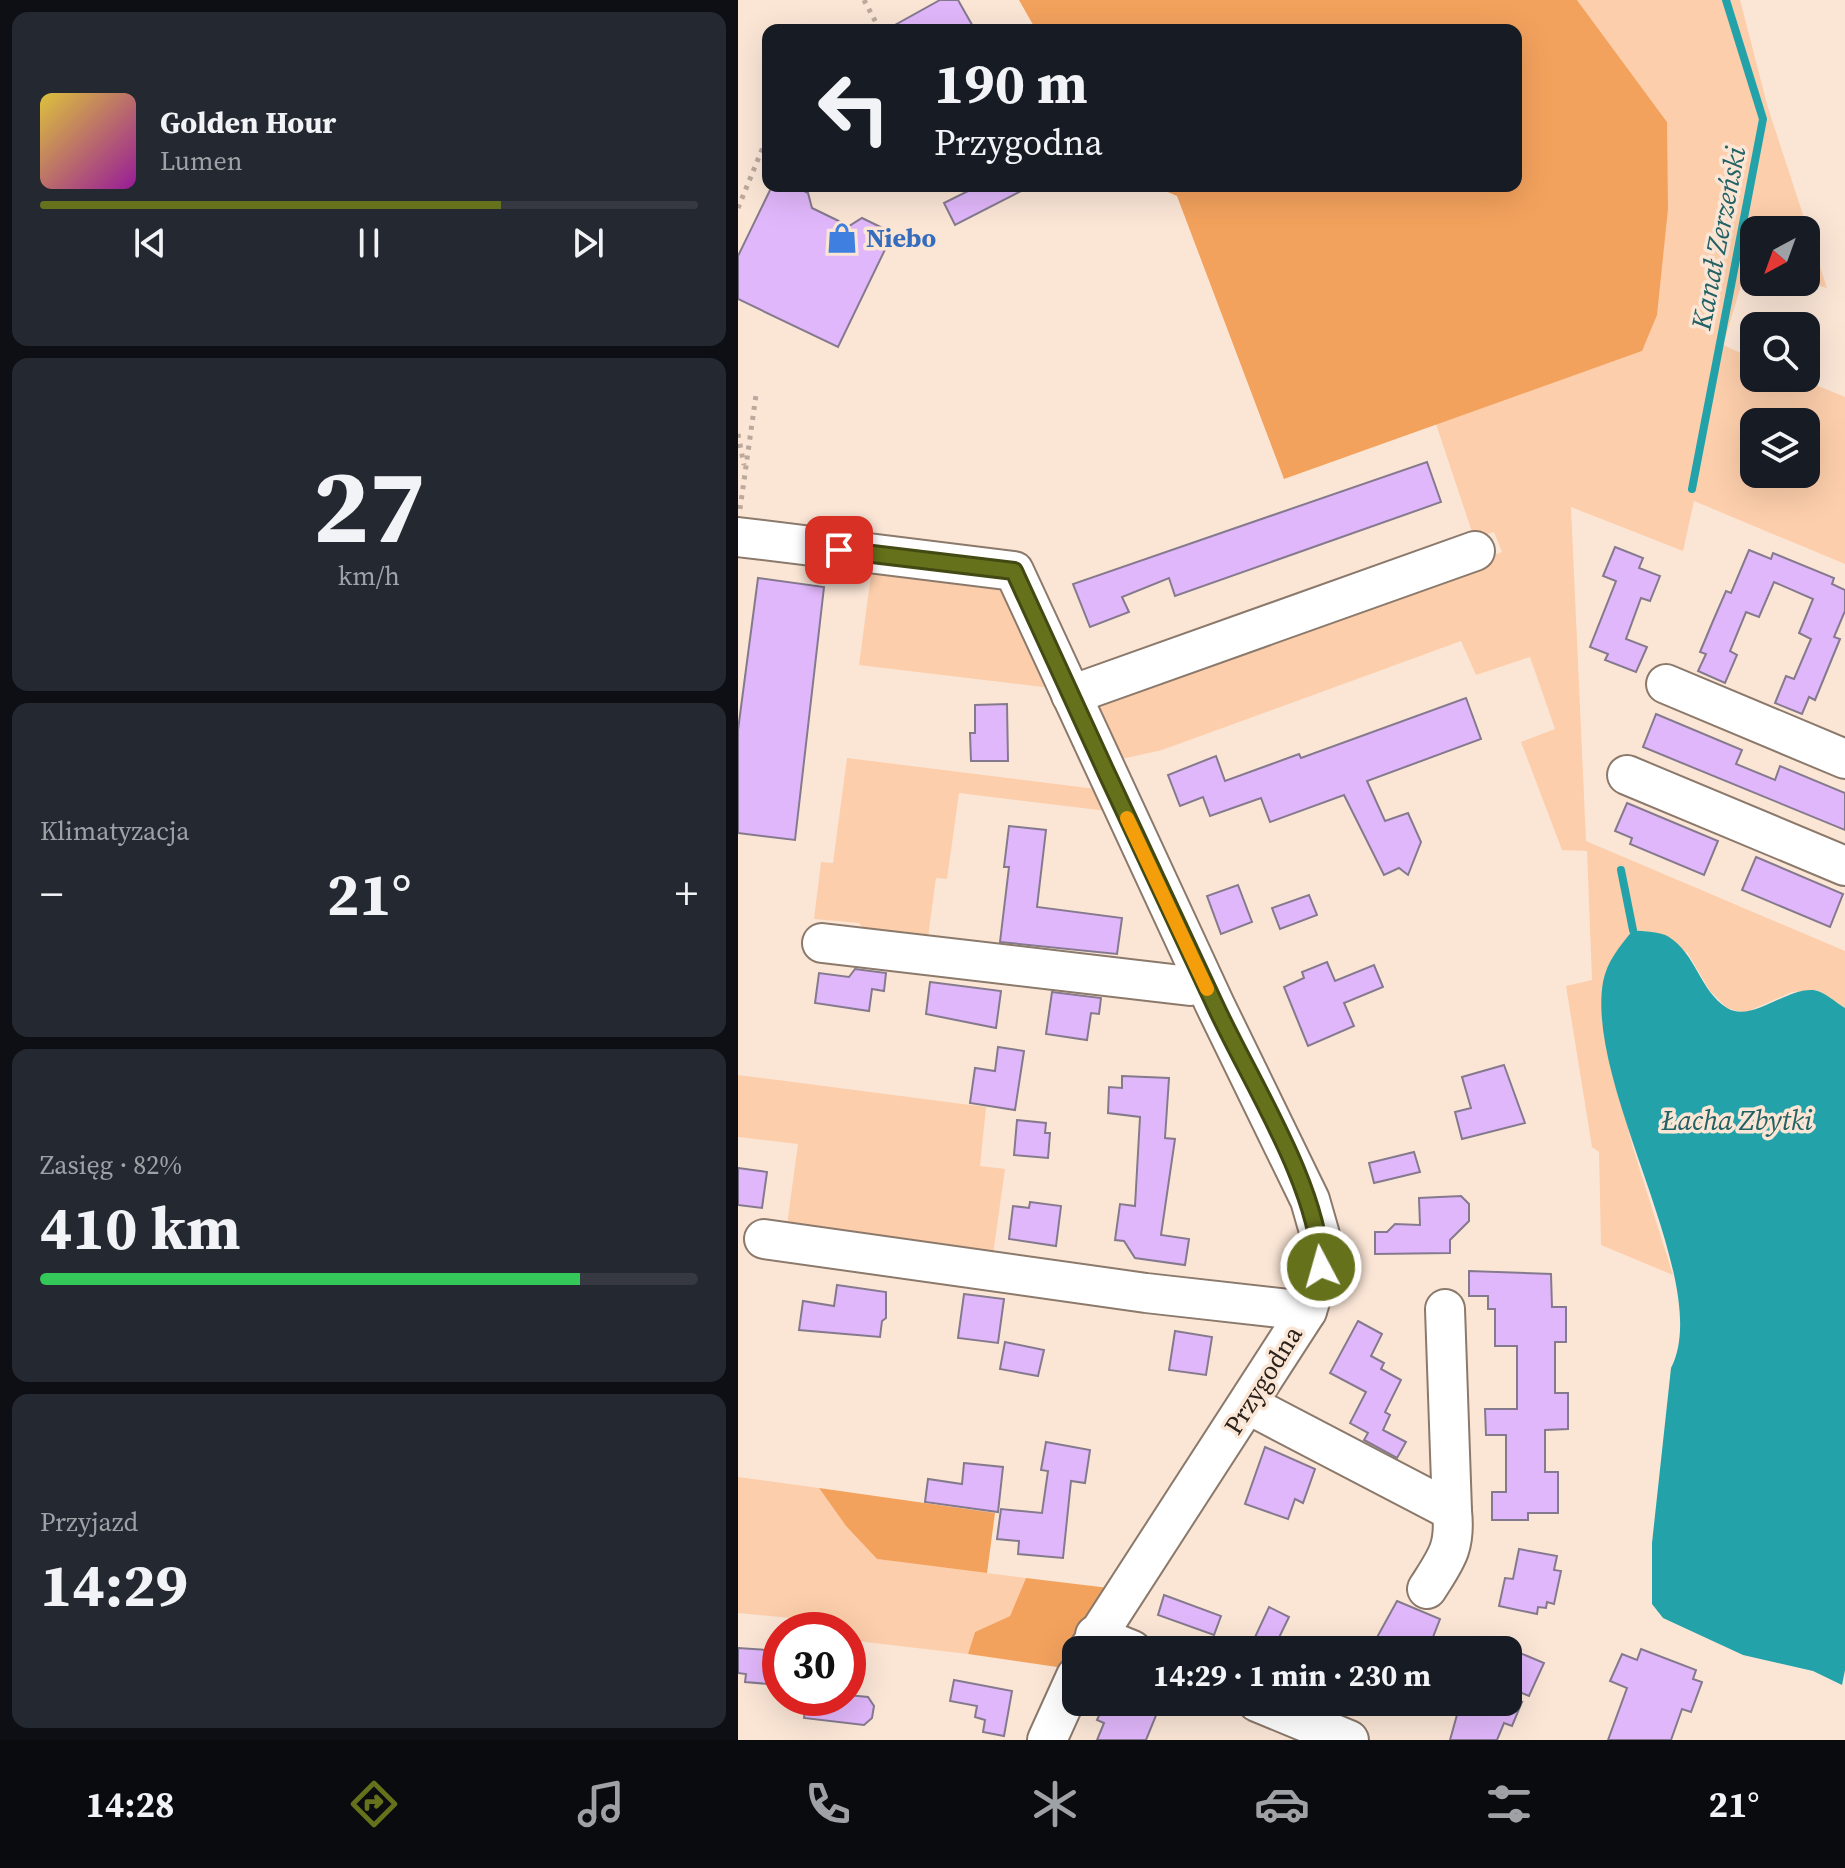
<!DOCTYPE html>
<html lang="pl">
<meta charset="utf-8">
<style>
body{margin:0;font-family:"Source Serif 4",serif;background:#242831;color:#f1f3f6;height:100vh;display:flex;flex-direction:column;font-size:30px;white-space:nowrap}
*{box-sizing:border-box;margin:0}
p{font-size:26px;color:#9ea1a6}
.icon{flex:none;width:44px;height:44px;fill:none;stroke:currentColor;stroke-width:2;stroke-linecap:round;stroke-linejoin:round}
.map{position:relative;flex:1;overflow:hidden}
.details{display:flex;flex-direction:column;gap:12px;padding:12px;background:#0d0f14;width:738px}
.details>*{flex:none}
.top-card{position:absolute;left:24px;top:24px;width:760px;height:168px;border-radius:16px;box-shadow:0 8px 32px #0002;background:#171b24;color:#f1f3f6;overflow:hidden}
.needle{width:52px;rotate:221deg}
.buttons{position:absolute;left:1002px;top:216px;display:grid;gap:16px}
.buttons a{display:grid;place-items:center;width:80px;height:80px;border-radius:16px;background:#171b24;box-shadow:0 8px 32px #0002;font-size:40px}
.speed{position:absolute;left:24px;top:1612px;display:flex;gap:16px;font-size:40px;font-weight:700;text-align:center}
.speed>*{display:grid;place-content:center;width:104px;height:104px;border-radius:50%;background:#171b24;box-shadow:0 8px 32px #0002;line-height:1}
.speed .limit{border:12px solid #d22;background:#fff;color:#111}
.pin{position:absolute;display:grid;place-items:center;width:68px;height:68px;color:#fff;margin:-34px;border-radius:16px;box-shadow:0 4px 12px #0006}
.me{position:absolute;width:88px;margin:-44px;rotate:354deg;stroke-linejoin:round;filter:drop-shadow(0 0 6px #0008)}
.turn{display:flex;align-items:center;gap:28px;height:168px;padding:0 40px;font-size:36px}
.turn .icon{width:104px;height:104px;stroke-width:2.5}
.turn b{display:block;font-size:56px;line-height:68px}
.big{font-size:60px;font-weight:700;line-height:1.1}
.details .card{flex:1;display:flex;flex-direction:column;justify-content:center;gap:12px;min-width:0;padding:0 28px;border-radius:16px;background:#242831}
.details .dial{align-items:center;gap:0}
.dial b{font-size:104px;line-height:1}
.song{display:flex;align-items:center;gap:24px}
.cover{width:96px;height:96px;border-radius:12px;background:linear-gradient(135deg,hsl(50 70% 55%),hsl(300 70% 35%))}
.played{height:8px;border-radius:4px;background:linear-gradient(90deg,#66711b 70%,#363941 70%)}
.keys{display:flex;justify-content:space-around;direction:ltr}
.heat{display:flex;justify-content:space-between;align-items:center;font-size:44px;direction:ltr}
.charge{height:12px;border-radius:6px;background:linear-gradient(90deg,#34c759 82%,#363941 0)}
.trip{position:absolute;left:324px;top:1636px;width:460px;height:80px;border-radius:16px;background:#171b24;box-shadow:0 8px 32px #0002;font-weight:700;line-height:80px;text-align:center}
.dock{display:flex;height:128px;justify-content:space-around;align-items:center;background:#090b0e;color:#9ea1a6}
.dock .icon{width:56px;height:56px}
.dock .selected{color:#66711b}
.dock b{font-size:36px;color:#f1f3f6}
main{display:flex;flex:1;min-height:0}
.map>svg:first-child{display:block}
.green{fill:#fcceab;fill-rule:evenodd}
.forest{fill:#f3a25d}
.water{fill:#24a2a9}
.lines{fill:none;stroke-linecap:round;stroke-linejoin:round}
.stream{stroke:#24a2a9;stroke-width:8}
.building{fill:#e1b7fb;stroke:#857a8d;stroke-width:2}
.minor-casing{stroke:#8b796b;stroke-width:42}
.path{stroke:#baa99c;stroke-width:5;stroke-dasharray:4 6;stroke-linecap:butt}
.minor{stroke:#fff;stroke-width:38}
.route-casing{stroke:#424912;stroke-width:20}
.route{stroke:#66711b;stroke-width:14}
.slow{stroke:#f59e0b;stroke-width:14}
.labels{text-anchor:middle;stroke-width:7;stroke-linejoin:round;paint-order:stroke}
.shop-label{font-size:26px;font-weight:bold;fill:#366cbe;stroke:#fbe6d6;text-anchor:start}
.street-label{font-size:26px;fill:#2a221c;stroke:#fbe6d6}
.water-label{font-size:28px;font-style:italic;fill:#226265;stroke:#fbe6d6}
</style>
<main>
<section class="details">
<div class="card">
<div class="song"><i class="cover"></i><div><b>Golden Hour</b><p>Lumen</p></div></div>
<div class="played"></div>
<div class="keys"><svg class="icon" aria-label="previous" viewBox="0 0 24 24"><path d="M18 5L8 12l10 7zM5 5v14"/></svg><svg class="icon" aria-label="pause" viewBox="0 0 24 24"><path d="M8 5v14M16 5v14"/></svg><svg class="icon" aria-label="next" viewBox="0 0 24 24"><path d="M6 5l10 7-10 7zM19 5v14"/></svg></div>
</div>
<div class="card dial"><b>27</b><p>km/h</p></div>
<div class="card"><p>Klimatyzacja</p>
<div class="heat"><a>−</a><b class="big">21°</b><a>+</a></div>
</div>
<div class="card"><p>Zasięg · 82%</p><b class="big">410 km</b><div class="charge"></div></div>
<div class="card"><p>Przyjazd</p><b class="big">14:29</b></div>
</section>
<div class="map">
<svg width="1107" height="1740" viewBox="0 0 1107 1740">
<rect width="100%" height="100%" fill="#fbe6d6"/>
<!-- green -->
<g class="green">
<path d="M839 0H1002L1030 108 1089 288 1067 282 1068 230H1016V267L1009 266 985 345 1016 359V378H1061L1107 397V564L956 501 945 551 833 507 848 841 1107 951V1008L1079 990 1054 992 1006 1013 989 1008 972 991 949 952 866 1031 895 1148 935 1275 863 1245 861 1152 854 1147 828 986 854 980 849 851 824 850 783 742 817 729 792 657 738 675 723 641 424 750 379 760 353 702 764 552 756 532 736 538 698 424 904 351 929 122ZM1016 422H1068V474H1016Z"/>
<path d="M134 567 259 587 269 593 313 688 121 665Z"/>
<path d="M109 758 358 789 369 811 221 793 209 879 198 878 189 944 128 933 121 923 76 919 83 862 95 863Z"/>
<path d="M0 1075 248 1107 242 1166 267 1169 254 1262 48 1232 60 1144 0 1137Z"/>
<path d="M0 1477 81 1488 108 1526 139 1559 288 1578 272 1616 237 1632 230 1654 110 1640V1630H94L86 1621 0 1613Z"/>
</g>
<!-- forest -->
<g class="forest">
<path d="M281 0H839L929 122 930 209 919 315 904 351 546 479 439 196 416 186H778V30H298Z"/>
<path d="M81 1488 257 1513 249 1573 139 1559 108 1526Z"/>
<path d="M288 1578 371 1588 326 1668 230 1654 237 1632 272 1616Z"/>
</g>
<!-- water -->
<path class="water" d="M895 930C906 932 922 931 931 937 958 954 962 991 989 1008 1014 1023 1047 988 1075 990 1086 991 1098 1003 1107 1008V1670L1104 1685 1075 1671 1005 1655 925 1618 914 1604V1543L933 1368C977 1283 847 1088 865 982 869 961 882 946 895 930Z"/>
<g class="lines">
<!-- stream -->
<g class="stream">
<path d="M954 489 1025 119 988 0"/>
<path d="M883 870 895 930"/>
</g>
</g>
<!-- building -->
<g class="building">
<path d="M202 0H220L237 30H148Z"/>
<path d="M34 186H56L70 193 74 208 111 226 124 218 155 233 100 347 0 299V256Z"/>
<path d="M240 186H293L217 225 206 203Z"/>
<path d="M689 462 703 502 437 596 431 578 384 597 391 612 352 627 335 584Z"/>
<path d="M877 547 905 558 901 568 922 576 912 601 903 598 888 639 909 647 898 672 867 660 870 654 852 647 878 581 865 576Z"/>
<path d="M1011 550 1033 559 1035 553 1096 578 1094 584 1107 590V611L1096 637 1102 639 1077 700 1071 697 1064 714 1037 703 1048 676 1056 679 1073 639 1061 633 1075 599 1036 582 1021 617 1008 612 992 651 999 655 987 683 960 671 968 654 962 652 975 621 988 591 993 593Z"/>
<path d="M20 578 86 587 57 840 0 833V730Z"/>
<path d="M728 698 743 739 629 781 647 821 670 813 683 842 670 875 661 868 646 875 606 795 532 822 523 798 472 816 465 797 442 806 430 775 478 756 487 781 561 754 563 758Z"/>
<path d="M269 704 270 761H233L232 733H237V705Z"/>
<path d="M918 714 1004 750 998 764 1037 780 1042 766 1107 793V830L905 747Z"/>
<path d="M889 803 980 841 966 875 892 844 894 838 877 831Z"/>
<path d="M271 826 308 830 299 907 384 918 379 954 262 942 271 867H266Z"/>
<path d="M1018 857 1105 894 1092 927 1004 890Z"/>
<path d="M500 885 514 922 483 934 469 896Z"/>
<path d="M571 895 579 915 542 929 534 908Z"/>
<path d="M589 962 597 981 636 965 645 987 606 1003 616 1026 570 1046 546 987 566 978 564 972Z"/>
<path d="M117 969 148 973 146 991 134 989 131 1011 77 1003 81 973 111 977Z"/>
<path d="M192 982 263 991 258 1028 188 1014Z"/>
<path d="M314 992 363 998 361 1014 353 1013 349 1040 308 1034Z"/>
<path d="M260 1047 286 1051 277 1110 232 1103 237 1068 257 1071Z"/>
<path d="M766 1065 787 1123 724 1139 717 1112 733 1108 724 1077Z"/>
<path d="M384 1076 431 1078 427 1138 437 1139 423 1235 451 1239 447 1265 397 1258 386 1241 377 1240 382 1204 397 1206 402 1117 370 1113 371 1087 384 1088Z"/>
<path d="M279 1120 308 1123 307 1133H312L310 1158 276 1155Z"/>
<path d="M676 1152 682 1172 636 1183 631 1163Z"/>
<path d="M0 1168 29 1172 24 1208 0 1205Z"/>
<path d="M723 1196 731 1204V1221L712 1240V1253L637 1254V1232H649L657 1224 682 1225 681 1198Z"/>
<path d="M292 1202 323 1206 318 1246 271 1239 275 1206 291 1208Z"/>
<path d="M731 1271 813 1274 814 1307H828V1342H817V1393H830V1429L807 1430V1472H820V1513H790V1520H754V1492H768V1435H748L747 1409H779V1346H757V1309H750V1296H731Z"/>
<path d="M99 1285 148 1292V1318L144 1321 142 1337 61 1330 65 1301 96 1306Z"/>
<path d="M226 1294 266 1299 260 1343 220 1338Z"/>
<path d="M620 1321 644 1334 633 1356 646 1363 643 1369 663 1380 647 1412 652 1415 645 1430 668 1442 659 1458 626 1440 630 1433 612 1423 628 1392 592 1373Z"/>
<path d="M437 1331 474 1337 468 1375 431 1370Z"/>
<path d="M267 1342 306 1350 300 1376 262 1369Z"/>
<path d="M308 1442 352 1450 347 1483 333 1481 325 1558 280 1554 281 1541 259 1539 263 1509 304 1513 310 1471 303 1470Z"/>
<path d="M527 1447 577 1469 565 1503 557 1499 550 1519 507 1504Z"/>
<path d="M226 1463 265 1467 260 1512 187 1502 190 1479 224 1484Z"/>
<path d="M781 1549 819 1556 816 1570 823 1571 816 1604 809 1602 808 1608 800 1607 799 1614 761 1606 767 1578 775 1579Z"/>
<path d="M426 1595 483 1616 476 1635 420 1615Z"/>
<path d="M659 1601 702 1619 690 1650H632Z"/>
<path d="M531 1607 551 1617 535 1650H511Z"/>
<path d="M0 1648 42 1651V1685L7 1682 8 1674 0 1673Z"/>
<path d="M770 1648 806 1663 791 1696 770 1687Z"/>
<path d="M903 1649 958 1670 955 1679 964 1682 953 1712 944 1709 933 1740H870L889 1688 872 1681 884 1654 899 1660Z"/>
<path d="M216 1680 274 1691 266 1736 245 1732 247 1720 237 1717 239 1706 212 1701Z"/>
<path d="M110 1695 130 1697 136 1706 134 1718 126 1725 66 1718 69 1698H110Z"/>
<path d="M367 1702H415L419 1713 408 1740H359L366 1723 359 1720Z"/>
<path d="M717 1702H784L774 1726 766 1723 759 1740H712L722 1704Z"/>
</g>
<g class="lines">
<defs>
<g id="minor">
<path d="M0 537 276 571 477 1005 572 1200 582 1235 583 1267 569 1311 350 1650"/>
<path d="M928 684 1107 759"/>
<path d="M333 695 737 551"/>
<path d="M889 775 1107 866"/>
<path d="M84 943 452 986 466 982"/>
<path d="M26 1239 408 1293 569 1311"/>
<path d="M707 1309 714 1511"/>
<path d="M511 1405 714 1511C718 1548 708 1559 689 1589"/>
<path d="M357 1635 394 1650"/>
<path d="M519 1702 611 1740"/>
<path d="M309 1740 338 1676"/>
</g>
</defs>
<!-- minor casing -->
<use href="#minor" class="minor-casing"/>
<!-- path -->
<g class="path">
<path d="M126 0 142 30"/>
<path d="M0 208 30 135"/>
<path d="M0 434 6 465"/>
<path d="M2 509 18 395"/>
</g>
<!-- minor -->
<use href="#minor" class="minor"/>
</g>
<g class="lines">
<defs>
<path id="route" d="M101 550 276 571C342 716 409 861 477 1005 512 1081 580 1185 583 1267"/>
</defs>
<!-- route casing -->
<use href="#route" class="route-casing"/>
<!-- route -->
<use href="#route" class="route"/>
<!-- slow -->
<path class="slow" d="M389 818 469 989"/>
</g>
<!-- icons -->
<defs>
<symbol id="shop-bare" viewBox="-9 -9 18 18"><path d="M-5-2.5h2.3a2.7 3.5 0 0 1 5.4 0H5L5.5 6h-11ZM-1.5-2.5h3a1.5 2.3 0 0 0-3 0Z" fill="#3f7fe0" stroke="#fbe6d6" stroke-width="2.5" paint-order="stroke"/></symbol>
</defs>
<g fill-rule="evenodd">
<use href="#shop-bare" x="82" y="216" width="44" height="44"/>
</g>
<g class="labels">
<!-- shop labels -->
<g class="shop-label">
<text x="128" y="247">Niebo</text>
</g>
<!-- street labels -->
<g class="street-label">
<text transform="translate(525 1380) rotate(-58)" y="9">Przygodna</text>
</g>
<!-- water labels -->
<g class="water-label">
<text transform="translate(980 238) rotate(-79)" y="10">Kanał Zerzeński</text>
<text x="999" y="1130">Łacha Zbytki</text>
</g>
</g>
</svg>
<div class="buttons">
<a><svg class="needle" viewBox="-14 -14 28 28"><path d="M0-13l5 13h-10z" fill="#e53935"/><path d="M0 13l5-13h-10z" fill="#9ea1a6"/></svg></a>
<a><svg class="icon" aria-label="search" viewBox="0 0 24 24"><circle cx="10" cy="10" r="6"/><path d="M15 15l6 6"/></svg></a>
<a><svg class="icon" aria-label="layers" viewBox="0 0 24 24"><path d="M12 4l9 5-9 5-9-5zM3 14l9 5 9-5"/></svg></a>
</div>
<div class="speed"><div class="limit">30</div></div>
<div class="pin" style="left:101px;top:550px;background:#d93025"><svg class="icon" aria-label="arrive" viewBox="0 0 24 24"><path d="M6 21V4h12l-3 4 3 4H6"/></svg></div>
<svg class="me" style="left:583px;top:1267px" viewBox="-20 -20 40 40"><circle r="17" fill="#66711b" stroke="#fff" stroke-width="3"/><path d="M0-11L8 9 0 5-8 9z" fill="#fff"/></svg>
<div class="trip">14:29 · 1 min · 230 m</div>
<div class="top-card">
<div class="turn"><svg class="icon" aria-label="left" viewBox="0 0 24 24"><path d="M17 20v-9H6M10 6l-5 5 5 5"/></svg><div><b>190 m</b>Przygodna</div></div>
</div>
</div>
</main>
<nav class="dock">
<b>14:28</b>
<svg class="icon selected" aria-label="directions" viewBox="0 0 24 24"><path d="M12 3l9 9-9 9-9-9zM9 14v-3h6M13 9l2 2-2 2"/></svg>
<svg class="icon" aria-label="music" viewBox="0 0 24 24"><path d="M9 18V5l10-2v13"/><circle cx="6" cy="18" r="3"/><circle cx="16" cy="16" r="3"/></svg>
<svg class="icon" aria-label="phone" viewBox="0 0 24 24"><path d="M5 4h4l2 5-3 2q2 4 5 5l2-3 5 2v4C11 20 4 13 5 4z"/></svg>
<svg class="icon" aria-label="climate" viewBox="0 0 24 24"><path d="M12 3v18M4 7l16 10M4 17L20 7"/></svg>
<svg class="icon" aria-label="car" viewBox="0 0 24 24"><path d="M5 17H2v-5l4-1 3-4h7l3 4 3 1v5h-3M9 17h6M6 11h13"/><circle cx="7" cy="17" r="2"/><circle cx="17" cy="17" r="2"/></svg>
<svg class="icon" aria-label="filters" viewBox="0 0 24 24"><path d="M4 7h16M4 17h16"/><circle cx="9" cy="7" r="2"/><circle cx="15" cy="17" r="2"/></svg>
<b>21°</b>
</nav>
